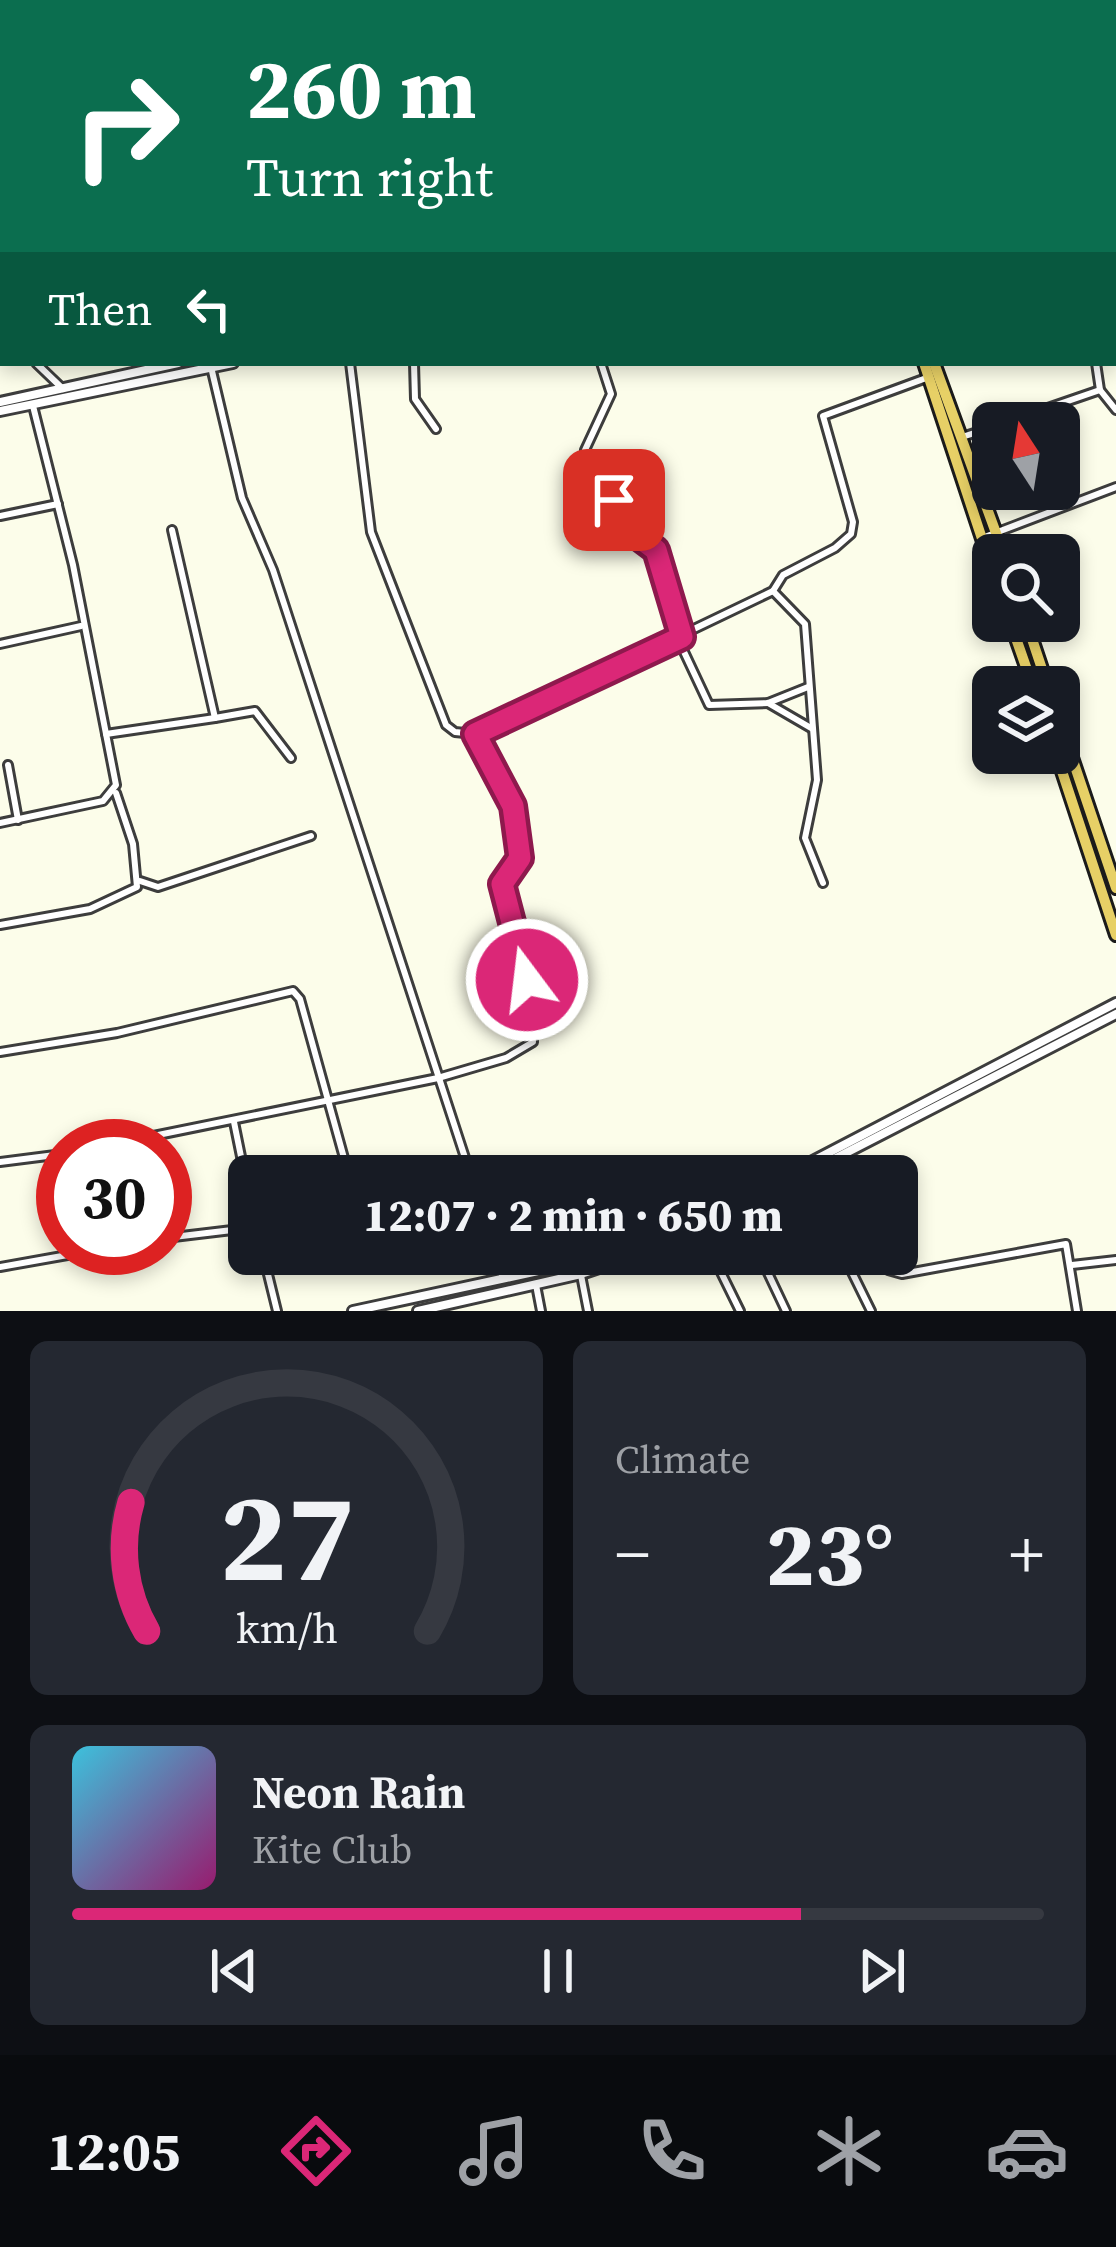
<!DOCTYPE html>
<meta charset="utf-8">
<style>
body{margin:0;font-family:"Source Serif 4",serif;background:#242831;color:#f1f3f6;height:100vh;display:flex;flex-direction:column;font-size:45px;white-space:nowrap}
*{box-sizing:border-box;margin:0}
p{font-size:39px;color:#9ea1a6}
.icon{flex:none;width:66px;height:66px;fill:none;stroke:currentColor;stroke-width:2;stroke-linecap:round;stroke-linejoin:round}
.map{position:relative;height:1311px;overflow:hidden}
.panel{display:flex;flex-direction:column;gap:30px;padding:30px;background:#0d0f14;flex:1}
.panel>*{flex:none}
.top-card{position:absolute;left:0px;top:0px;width:1116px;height:366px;box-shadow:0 6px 18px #0003;background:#0b6e4f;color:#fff;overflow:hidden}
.needle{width:78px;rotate:348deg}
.tools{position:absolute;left:972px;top:402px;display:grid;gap:24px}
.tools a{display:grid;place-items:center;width:108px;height:108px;border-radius:18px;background:#171b24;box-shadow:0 6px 18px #0003;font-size:60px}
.speed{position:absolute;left:36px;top:1119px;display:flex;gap:24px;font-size:60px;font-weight:700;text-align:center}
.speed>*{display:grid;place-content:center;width:156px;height:156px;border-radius:50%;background:#171b24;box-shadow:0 6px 18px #0003;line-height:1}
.speed .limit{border:18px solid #d22;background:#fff;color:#111}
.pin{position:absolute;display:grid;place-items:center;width:102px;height:102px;color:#fff;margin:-51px;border-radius:24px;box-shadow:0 6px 18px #0006}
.me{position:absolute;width:132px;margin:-66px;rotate:345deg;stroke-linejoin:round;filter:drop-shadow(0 0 9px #0008)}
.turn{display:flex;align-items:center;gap:42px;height:252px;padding:0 48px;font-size:54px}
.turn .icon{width:156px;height:156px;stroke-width:2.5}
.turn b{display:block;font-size:84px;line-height:102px}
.then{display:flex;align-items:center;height:114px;padding:0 48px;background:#0003;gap:24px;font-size:45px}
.big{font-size:90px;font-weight:800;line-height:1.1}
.panel .widget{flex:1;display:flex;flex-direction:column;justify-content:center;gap:18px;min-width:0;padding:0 42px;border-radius:18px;background:#242831}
.panel .dial{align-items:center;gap:0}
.dial svg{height:312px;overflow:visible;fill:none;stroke:#363941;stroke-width:7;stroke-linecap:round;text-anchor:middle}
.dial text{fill:#f1f3f6;stroke:none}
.song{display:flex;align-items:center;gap:36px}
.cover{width:144px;height:144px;border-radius:18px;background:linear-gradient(135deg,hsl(190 70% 55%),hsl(320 70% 35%))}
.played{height:12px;border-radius:6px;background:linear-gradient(90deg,#db2777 75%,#363941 75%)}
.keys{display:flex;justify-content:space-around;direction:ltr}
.heat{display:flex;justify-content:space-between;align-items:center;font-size:66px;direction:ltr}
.panel .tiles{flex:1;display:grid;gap:30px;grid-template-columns:1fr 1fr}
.widget:last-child{grid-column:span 2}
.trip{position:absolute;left:228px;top:1155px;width:690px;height:120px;border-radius:18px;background:#171b24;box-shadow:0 6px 18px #0003;font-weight:800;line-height:120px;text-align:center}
.dock{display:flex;height:192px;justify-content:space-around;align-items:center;background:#090b0e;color:#9ea1a6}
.dock .icon{width:84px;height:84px}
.dock .on{color:#db2777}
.dock b{font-size:54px;color:#f1f3f6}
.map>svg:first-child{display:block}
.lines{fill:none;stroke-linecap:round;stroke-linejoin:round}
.minor-casing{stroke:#3d3d3d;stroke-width:12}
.tertiary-casing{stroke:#3d3d3d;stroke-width:14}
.trunk-casing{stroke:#1b1b1b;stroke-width:16}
.minor{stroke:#fff;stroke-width:6}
.tertiary{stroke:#fff;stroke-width:8}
.trunk{stroke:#e7d066;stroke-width:10}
.route-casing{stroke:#8e194d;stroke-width:30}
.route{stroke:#db2777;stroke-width:21}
</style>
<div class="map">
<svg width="1116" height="1311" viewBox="0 0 1116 1311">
<rect width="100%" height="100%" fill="#fcfdea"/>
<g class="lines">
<defs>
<g id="minor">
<path d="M163 0V3"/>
<path d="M1080 0 1081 3"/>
<path d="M0 3 3 5"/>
<path d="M48 3 51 0"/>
<path d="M224 3 234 0"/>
<path d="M458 3 464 0"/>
<path d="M622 3 628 0"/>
<path d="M782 3 788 0"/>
<path d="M0 62 3 58"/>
<path d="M1113 65 1116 64"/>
<path d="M1113 132 1116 144"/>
<path d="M0 186 3 182"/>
<path d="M0 229 3 232"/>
<path d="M1113 321H1116"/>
<path d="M0 327 3 330"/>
<path d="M36 363 63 389"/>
<path d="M414 363 415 399 436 429"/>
<path d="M601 363 611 394 585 450 632 532 655 550 682 637"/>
<path d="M1096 363 1100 390 1116 410"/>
<path d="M211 367 242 498 273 570 471 1176"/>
<path d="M1004 423 1100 390"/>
<path d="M962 437 993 427"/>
<path d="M0 516 58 504"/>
<path d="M982 538 1116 487"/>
<path d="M773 591 805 624 817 780 805 838 823 883"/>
<path d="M678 639 709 705 768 703 808 687"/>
<path d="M0 644 81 626"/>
<path d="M768 703 811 728"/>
<path d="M215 718 255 711 291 758"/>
<path d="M106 734 215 718 172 530"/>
<path d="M475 734 773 591 783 575 835 548 851 534 853 522 823 416 929 377"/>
<path d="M8 765 18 820"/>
<path d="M0 823 103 801 116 785 73 565 33 406"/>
<path d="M140 881 158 887 311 836"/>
<path d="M0 925 90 909 137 887 133 844 116 793"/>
<path d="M0 1052 117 1033 293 991 300 999 349 1176"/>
<path d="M234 1122 249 1196"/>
<path d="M104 1146 438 1078 506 1058 533 1042 527 980 503 884 520 858 513 805 475 734 455 732 446 725 371 532 350 363"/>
<path d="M0 1162 63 1154"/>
<path d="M165 1238 249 1228"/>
<path d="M263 1254 277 1311"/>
<path d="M496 1254 503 1278"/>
<path d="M712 1254 740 1311"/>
<path d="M759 1254 786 1311"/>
<path d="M843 1254 871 1311"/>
<path d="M876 1254 888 1270 902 1274 1066 1244 1077 1311"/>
<path d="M579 1265 588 1311"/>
<path d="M1072 1265 1116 1260"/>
<path d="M0 1267 107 1248"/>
<path d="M536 1285 541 1311"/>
</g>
<g id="tertiary">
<path d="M0 402 178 363"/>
<path d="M0 411 233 363"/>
<path d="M784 1176 1116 1003"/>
<path d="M801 1176 1116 1014"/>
<path d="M353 1311 617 1254"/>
<path d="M418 1311 581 1274 641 1254"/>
</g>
<g id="trunk">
<path d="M799 0 800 3"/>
<path d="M810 0 811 3"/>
<path d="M924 363 993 572"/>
<path d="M934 363 1004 555"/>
<path d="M1010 621 1033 687"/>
<path d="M1026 621 1048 687"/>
<path d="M1059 719 1116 888"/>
<path d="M1056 753 1116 935"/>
</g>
</defs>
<!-- minor casing -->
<use href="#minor" class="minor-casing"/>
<!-- tertiary casing -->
<use href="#tertiary" class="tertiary-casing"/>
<!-- trunk casing -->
<use href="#trunk" class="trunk-casing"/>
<!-- minor -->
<use href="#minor" class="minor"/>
<!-- tertiary -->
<use href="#tertiary" class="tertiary"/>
<!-- trunk -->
<use href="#trunk" class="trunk"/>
</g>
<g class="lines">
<defs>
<path id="route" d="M527 980 502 884 520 858 513 806 475 734 682 637 656 550 632 532 614 500"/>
</defs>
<!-- route casing -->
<use href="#route" class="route-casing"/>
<!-- route -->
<use href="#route" class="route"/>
</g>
</svg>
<div class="tools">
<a><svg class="needle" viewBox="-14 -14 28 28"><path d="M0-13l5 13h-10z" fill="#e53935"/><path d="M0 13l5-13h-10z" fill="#9ea1a6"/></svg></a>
<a><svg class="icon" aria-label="search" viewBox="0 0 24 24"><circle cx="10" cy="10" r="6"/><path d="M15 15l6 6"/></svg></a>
<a><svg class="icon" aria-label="layers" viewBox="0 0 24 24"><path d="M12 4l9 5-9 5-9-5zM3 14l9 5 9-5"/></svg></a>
</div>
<div class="speed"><div class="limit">30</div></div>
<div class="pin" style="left:614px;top:500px;background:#d93025"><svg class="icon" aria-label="arrive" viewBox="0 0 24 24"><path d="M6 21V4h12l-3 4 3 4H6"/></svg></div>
<svg class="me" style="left:527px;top:980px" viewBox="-20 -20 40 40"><circle r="17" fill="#db2777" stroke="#fff" stroke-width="3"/><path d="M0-11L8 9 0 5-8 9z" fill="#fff"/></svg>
<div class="trip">12:07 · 2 min · 650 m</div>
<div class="top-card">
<div class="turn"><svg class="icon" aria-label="right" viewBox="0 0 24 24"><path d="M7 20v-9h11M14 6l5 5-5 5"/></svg><div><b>260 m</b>Turn right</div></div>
<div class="then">Then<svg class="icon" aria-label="left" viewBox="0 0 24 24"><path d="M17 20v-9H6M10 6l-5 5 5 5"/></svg></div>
</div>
</div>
<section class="panel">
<div class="tiles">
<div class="widget dial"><svg viewBox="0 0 100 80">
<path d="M14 69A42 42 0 1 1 86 69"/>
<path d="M14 69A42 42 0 0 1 10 36" stroke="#db2777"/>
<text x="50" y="56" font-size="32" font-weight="700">27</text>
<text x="50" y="72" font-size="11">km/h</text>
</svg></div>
<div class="widget"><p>Climate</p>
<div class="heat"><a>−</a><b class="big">23°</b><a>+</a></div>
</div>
<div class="widget">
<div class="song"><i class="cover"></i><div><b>Neon Rain</b><p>Kite Club</p></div></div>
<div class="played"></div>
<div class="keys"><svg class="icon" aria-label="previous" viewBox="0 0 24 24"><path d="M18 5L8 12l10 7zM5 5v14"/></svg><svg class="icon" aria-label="pause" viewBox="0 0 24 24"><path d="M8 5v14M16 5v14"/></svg><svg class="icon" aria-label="next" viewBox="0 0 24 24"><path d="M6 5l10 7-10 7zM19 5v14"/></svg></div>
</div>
</div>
</section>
<nav class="dock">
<b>12:05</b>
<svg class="icon on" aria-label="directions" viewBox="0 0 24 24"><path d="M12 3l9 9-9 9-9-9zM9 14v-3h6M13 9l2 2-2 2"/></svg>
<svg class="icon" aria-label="music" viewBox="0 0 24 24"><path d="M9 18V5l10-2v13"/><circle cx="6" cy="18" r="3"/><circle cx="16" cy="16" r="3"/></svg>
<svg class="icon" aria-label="phone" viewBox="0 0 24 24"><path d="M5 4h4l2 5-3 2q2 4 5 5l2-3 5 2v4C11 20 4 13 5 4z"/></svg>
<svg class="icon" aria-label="climate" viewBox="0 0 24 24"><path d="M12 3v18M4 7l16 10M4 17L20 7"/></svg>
<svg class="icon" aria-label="car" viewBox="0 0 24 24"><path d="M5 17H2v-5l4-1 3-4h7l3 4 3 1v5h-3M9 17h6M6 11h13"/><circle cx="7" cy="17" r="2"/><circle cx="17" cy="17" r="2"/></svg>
</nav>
